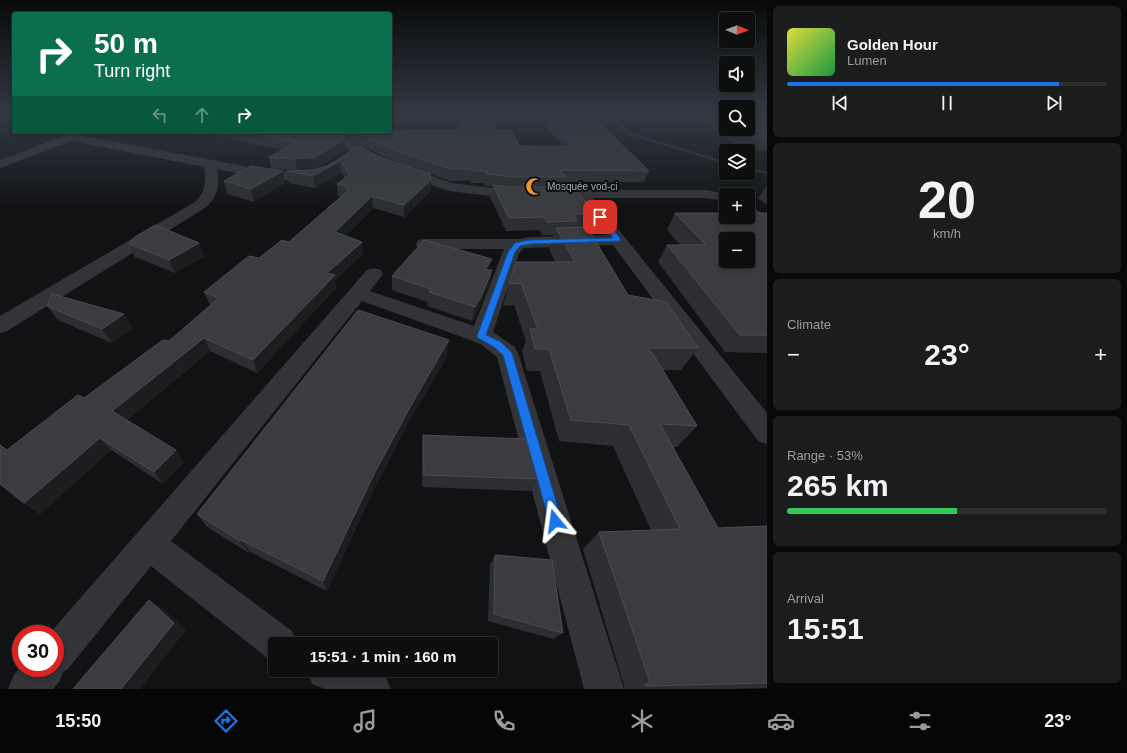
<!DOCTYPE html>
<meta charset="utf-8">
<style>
body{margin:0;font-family:Helvetica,sans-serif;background:#1b1c1c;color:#f1f3f6;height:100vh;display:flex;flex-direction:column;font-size:15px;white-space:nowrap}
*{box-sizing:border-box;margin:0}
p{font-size:13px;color:#9a9c9e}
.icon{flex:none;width:22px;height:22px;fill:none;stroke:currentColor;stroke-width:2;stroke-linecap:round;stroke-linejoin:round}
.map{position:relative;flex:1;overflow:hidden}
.panel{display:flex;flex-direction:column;gap:6px;padding:6px;background:#070808;width:360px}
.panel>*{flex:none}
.guide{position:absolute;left:12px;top:12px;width:380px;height:122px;border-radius:4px;box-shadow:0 2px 6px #0003,0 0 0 1px #2d2e2e;background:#0b6e4f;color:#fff;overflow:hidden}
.needle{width:26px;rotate:91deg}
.controls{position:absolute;left:719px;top:12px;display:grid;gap:8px}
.controls a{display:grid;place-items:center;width:36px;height:36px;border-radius:4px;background:#0d0e0e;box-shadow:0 2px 6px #0003,0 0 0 1px #2d2e2e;font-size:20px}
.speed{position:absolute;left:12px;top:625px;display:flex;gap:8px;font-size:20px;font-weight:700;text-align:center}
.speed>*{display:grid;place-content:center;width:52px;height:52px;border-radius:50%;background:#0d0e0e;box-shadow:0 2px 6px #0003,0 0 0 1px #2d2e2e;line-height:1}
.speed .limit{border:6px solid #d22;background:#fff;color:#111}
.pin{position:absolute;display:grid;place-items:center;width:34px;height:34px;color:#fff;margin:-17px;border-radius:8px;box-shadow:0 2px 6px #0006}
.me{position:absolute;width:44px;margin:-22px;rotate:344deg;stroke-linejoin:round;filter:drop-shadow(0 0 3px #0008)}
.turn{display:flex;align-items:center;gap:14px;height:84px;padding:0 16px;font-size:18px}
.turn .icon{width:52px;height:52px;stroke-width:2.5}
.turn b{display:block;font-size:28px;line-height:34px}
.lanes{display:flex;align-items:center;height:38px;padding:0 16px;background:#0003;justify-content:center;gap:20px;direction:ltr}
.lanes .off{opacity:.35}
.big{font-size:30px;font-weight:800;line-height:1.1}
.panel .tile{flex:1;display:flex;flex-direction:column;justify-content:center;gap:6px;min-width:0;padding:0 14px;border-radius:6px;background:#1b1c1c}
.panel .dial{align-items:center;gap:0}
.dial b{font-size:52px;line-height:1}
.song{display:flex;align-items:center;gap:12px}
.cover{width:48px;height:48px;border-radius:6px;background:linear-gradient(135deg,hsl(60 70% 55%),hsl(140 70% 35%))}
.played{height:4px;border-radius:2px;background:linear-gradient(90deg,#1a73e8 85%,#2d2e2e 85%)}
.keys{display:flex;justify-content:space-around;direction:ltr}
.heat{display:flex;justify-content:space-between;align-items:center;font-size:22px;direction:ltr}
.charge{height:6px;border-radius:3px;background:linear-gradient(90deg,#34c759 53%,#2d2e2e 0)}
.trip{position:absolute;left:268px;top:637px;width:230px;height:40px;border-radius:4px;background:#0d0e0e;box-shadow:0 2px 6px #0003,0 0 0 1px #2d2e2e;font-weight:800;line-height:40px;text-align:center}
.tabs{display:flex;height:64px;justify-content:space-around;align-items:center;background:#050606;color:#9a9c9e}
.tabs .icon{width:28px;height:28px}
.tabs .selected{color:#1a73e8}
.tabs b{font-size:18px;color:#f1f3f6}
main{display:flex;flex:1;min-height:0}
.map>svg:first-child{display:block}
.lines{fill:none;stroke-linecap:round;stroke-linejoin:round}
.stream{fill:#283237;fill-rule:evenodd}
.street{fill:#333438;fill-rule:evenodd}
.wall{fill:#2d2e31}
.shaded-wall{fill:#1c1d1f}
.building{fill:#3a3c3f;stroke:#4a4d51;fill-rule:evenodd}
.route{fill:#1a73e8;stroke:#114b97}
.labels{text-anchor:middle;stroke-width:4;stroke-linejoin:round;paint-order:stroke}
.far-poi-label{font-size:10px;fill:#a3aab4;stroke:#0d0d0e;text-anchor:start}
</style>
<main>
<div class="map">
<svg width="767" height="689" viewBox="0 0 767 689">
<rect width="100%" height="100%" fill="#111213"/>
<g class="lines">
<!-- stream -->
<g class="stream">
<path d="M609 114H613L628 132 726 162V164L626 134Z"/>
<path d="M748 167 767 172V174L748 169Z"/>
</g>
<!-- street -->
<g class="street">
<path d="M74 132H90L84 136 265 170 294 172 318 170 323 171 325 174 323 177C288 186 252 176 217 169 220 186 218 197 205 208L7 331 0 333V316L195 202C206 192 206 181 204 167L72 141 0 168V160Z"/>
<path d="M299 132H318L348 140 388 160 451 183 509 190H706L732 195H726V201L706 198H593L767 413V444L758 441 613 245 524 248 519 253 493 332 515 347 518 353 624 689H584L497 357 482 345 473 341 362 301 171 541 292 631 298 644H275V661L266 657 151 566 68 669 63 672 59 682 53 689H8L14 675 21 667V668H55V634H49L367 270 374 268 381 270 383 274 370 291 474 326 504 249H424L418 248 416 244 418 240 424 239H518L530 237 605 235 578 198H509L449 191 378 166 340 144 301 134Z"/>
<path d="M748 205 753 207 767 217V230L761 228 747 217Z"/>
<path d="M307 670H373L385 675 391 689H325L312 684Z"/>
</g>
</g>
<!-- wall -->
<g class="wall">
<path d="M689 114H726V129H748V114H767V150H744Z"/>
<path d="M550 117 649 171 644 182H564L562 187 595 214 590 227H587L628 295 698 348 681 370H663L697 426 677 447H673L718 528 767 526V688L732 689H625L583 549 599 532 651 530 613 446 559 441 540 371H527L522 351 526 341 514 305 503 306 509 284 555 262 549 249 554 235H542L540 230 506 231 490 197 493 186H485L484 183H471L470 180 450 181 389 159 348 139 343 137 345 138 346 149 318 168 327 166 339 159 377 156 431 180 430 192 404 217 373 208 345 236 362 242 363 254 335 280 336 288 257 373 210 351 127 420 184 462 163 484 111 450 40 514 24 503 7 450 169 341 210 305 204 292 259 258 289 242 341 196H338L337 184 345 178 341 172 315 188 289 183 287 171 313 170 317 169 297 170 271 169 269 157 283 150 210 135 209 132H390L459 130 460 119 495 130 519 146H562L547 127Z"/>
<path d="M224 181 285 183 254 202 227 194Z"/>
<path d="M767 185V205L758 198Z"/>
<path d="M675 213H767V353L725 352 658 262 667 245H680L667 230Z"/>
<path d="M199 243 204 256 175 273 135 257 129 244Z"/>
<path d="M492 270 489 284 478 311 472 321 427 306 428 302 392 290V276Z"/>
<path d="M47 306 124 314 133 328 112 343 58 320Z"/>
<path d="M447 357 412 416 374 489 327 591 250 552 249 553 207 527 197 514Z"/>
<path d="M423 435 538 479 531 491 422 487V448Z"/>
<path d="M495 555 563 633 553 639 488 621 490 564Z"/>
</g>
<!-- shaded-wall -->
<g class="shaded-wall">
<path d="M345 138 346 149 317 169 297 170 295 159Z"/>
<path d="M340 161 341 172 315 188 313 176Z"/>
<path d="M283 171 285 183 254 202 251 189Z"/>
<path d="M431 180 430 192 404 217V205Z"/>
<path d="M372 196 373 208 336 245 335 232Z"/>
<path d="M362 242 363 254 335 280 336 288 257 373 253 360 327 273Z"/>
<path d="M199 243 204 256 175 273 169 260Z"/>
<path d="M492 259 488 272 485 270Z"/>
<path d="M492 270 489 284 478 311 472 321 475 307Z"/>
<path d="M124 314 133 328 112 343 102 329Z"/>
<path d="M204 338 210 351 122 424 112 411Z"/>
<path d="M449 340 447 357 412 416 374 489 327 591 323 581 374 474 414 400Z"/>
<path d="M100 438 111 450 40 514 24 503Z"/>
<path d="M176 450 184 462 163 484 154 472Z"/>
<path d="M241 540 250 552 249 553 240 541Z"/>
<path d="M149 600 162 608 186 630 140 689H121Z"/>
</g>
<!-- building -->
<g class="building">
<path d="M714 114H726V121Z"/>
<path d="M748 114H759L767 117V137H752L739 129H748Z"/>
<path d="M592 116 649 171 560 170 566 177H512L487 174 486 171H473L472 169H451L389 148 356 132H390V131L462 130 460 119 494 120 495 130H512L519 146 573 147 550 117Z"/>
<path d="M246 132H328L339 135 345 138 316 157 295 159 269 157 297 142Z"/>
<path d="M358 145 377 156 430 174 431 180 404 205 372 196 335 232 362 242 327 273 335 275 253 360 204 338 112 411 176 450 154 472 100 438 24 503 0 484V445L7 450 78 395 84 398 163 340 169 341 219 298 204 292 249 256 259 258 282 240 289 242 349 190 346 189 348 187 337 184 350 174 340 161 313 176 287 171 313 170 327 166 339 159Z"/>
<path d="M251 166 283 171 251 189 224 181Z"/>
<path d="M493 185 512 187H574L595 214H573L577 221 547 222 544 217 509 218Z"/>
<path d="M675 213H726V217H748V213H767V335H740L667 245H706ZM726 239H748V261H726Z"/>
<path d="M155 225 199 243 169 260 129 244 135 237Z"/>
<path d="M587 227 628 295 666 302 698 348H647L653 354 697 426 660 424 718 528 767 526V683L646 686 645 684H649L650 682 599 532 680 529 629 425 571 420 549 349H535L530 329H538L521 283 509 284 516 262H575L556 228Z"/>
<path d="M424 240 492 259 485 270H492L481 297 475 307 429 292 431 289 392 276Z"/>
<path d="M52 294 124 314 102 329 47 306Z"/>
<path d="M358 310 449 340 414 400 374 474 323 581 241 540 240 541 197 514Z"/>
<path d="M423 435 526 439 538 479 424 475Z"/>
<path d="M495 555 552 560 563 633 494 614Z"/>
<path d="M149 600 174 623 121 689H73Z"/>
</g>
<!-- sky -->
<linearGradient id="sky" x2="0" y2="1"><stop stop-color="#090a0a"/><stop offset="0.54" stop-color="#323944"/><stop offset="1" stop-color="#323944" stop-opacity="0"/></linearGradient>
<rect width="767" height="210" fill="url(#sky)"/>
<!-- route -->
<path class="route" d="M598 216H602L620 238V241L530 244 520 246 515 252 486 335 501 342 512 353 562 521 560 526 555 528 551 526 549 521 503 355 494 347 478 338 477 336 508 252 515 243 530 240 613 238 597 217Z"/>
<!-- icons -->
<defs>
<symbol id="mosque-bare" viewBox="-9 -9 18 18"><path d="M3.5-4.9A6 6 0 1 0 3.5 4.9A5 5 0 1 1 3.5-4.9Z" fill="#f1922b" stroke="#0d0d0e" stroke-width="2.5" paint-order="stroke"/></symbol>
</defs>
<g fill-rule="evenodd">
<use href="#mosque-bare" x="522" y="174" width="25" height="25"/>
</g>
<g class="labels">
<!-- far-poi labels -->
<g class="far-poi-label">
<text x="547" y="190">Mosquée vod-ci</text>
</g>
</g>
</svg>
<div class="controls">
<a><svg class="needle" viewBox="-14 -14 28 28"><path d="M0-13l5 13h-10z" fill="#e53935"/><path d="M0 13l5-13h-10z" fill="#9a9c9e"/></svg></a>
<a><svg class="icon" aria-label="sound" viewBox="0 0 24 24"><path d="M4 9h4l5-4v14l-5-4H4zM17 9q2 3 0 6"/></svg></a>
<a><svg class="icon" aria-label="search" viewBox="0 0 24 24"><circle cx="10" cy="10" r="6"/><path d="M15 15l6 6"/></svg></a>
<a><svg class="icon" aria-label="layers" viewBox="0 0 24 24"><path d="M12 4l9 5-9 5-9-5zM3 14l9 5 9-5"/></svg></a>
<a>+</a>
<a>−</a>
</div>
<div class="speed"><div class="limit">30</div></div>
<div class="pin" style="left:600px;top:217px;background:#d93025"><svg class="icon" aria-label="arrive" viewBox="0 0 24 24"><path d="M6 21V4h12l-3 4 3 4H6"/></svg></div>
<svg class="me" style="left:555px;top:521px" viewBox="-20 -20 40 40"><path d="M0-17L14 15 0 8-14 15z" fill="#1a73e8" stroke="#fff" stroke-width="4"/></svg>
<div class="trip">15:51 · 1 min · 160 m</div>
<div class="guide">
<div class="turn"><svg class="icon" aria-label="right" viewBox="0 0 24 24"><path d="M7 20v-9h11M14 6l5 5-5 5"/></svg><div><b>50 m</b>Turn right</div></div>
<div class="lanes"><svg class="icon off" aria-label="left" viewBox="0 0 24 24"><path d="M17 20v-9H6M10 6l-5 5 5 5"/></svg><svg class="icon off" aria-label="ahead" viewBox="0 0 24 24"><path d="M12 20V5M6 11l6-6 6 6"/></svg><svg class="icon" aria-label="right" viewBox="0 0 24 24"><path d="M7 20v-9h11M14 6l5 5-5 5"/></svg></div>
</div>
</div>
<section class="panel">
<div class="tile">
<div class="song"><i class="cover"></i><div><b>Golden Hour</b><p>Lumen</p></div></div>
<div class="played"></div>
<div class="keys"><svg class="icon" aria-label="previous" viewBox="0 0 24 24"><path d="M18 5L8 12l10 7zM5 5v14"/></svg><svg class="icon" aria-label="pause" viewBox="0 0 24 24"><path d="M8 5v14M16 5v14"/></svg><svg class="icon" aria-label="next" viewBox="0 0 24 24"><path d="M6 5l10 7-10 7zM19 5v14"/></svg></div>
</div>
<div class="tile dial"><b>20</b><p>km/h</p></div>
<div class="tile"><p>Climate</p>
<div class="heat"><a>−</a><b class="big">23°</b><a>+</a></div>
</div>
<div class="tile"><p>Range · 53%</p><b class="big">265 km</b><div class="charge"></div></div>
<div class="tile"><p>Arrival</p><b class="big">15:51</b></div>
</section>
</main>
<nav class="tabs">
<b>15:50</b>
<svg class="icon selected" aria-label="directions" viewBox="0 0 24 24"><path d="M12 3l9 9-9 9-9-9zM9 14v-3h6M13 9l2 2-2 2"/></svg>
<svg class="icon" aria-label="music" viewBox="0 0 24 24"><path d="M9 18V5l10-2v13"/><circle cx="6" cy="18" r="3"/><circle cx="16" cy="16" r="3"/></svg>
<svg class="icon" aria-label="phone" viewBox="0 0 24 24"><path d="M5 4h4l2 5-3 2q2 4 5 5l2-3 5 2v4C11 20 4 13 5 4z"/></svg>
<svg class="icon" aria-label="climate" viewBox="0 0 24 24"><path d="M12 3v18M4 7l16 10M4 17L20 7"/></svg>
<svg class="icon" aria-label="car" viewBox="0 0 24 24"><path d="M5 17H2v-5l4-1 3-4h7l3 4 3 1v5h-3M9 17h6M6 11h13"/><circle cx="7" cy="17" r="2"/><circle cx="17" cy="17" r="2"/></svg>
<svg class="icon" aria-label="filters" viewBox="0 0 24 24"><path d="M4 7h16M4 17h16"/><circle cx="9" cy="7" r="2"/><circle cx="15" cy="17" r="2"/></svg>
<b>23°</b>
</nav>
